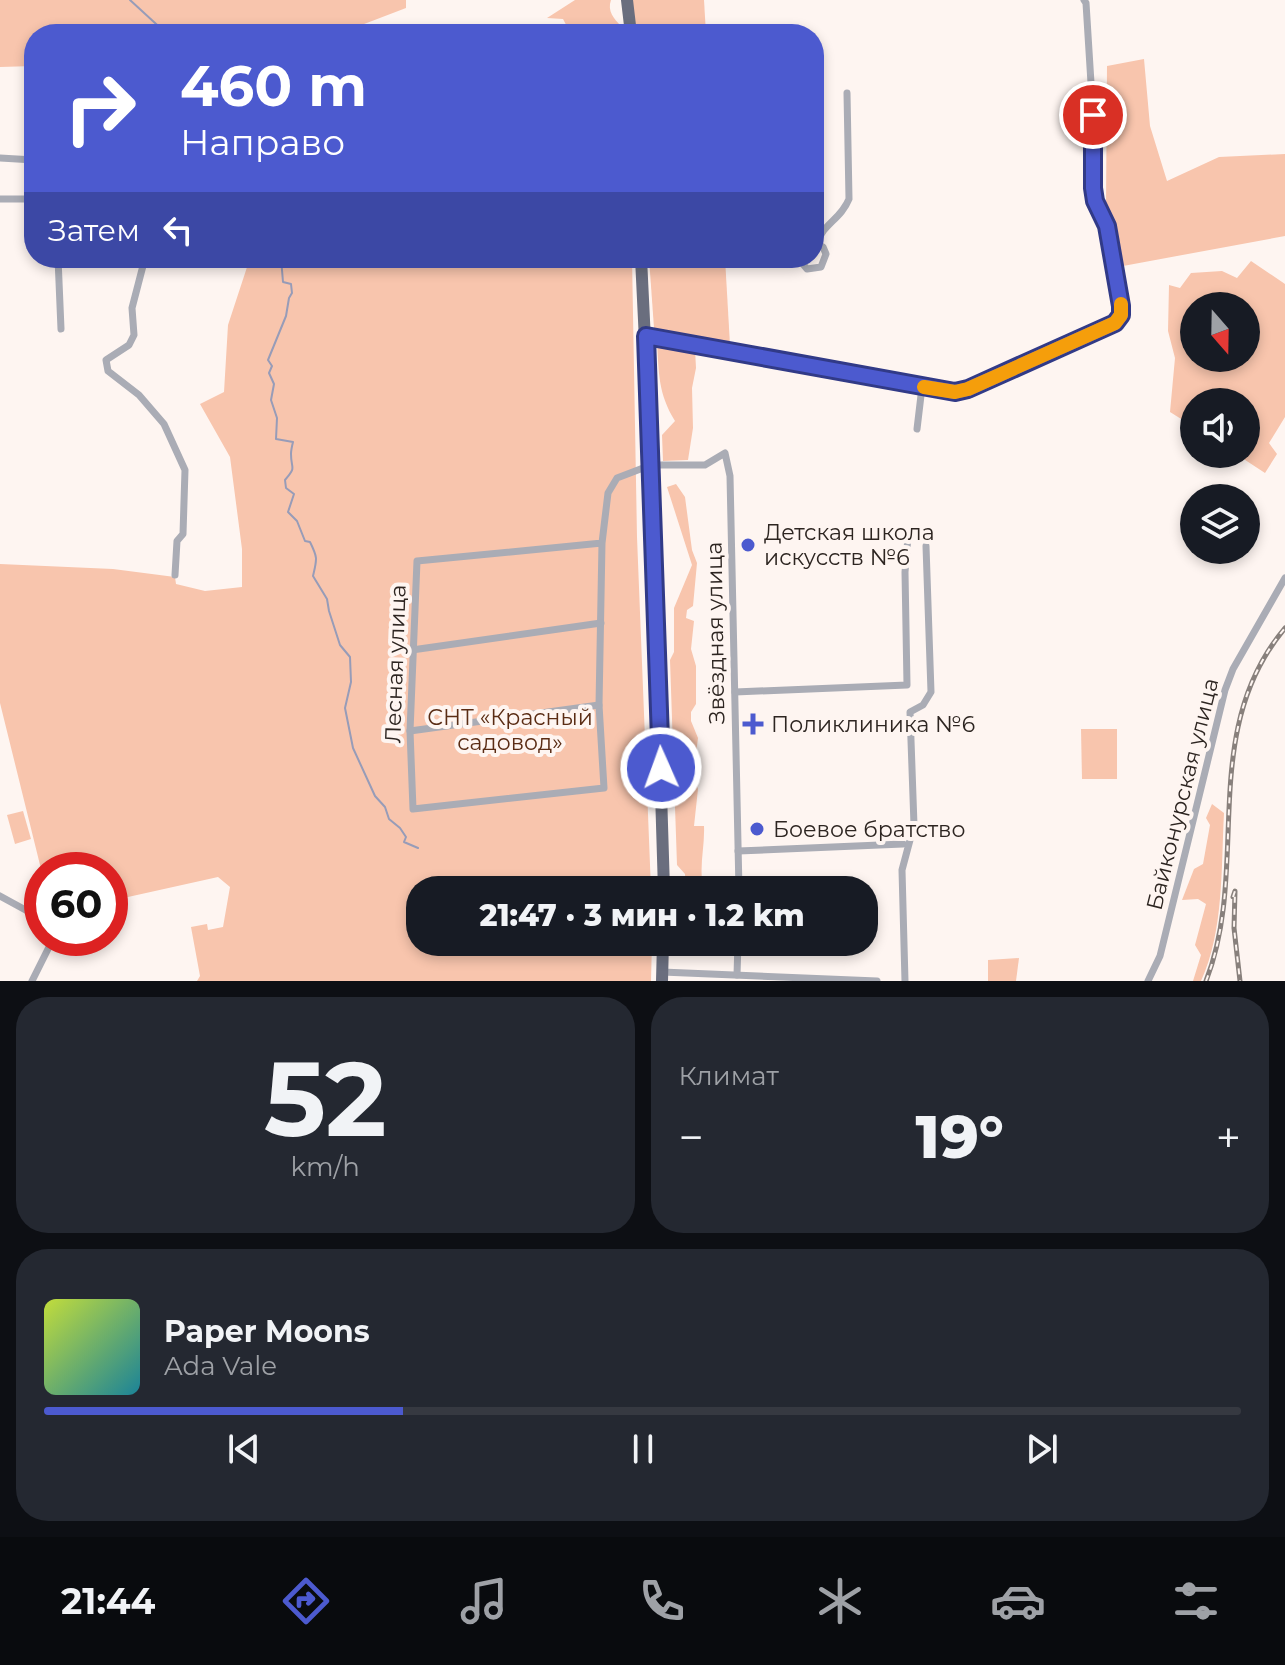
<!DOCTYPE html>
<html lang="ru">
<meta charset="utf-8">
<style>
body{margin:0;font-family:Montserrat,sans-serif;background:#242831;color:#f1f3f6;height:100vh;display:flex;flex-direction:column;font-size:30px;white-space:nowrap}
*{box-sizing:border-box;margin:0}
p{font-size:26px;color:#9ea1a6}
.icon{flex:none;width:44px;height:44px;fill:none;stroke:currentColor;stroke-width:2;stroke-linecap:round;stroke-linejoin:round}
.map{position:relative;height:981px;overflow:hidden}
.panel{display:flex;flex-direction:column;gap:16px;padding:16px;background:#0d0f14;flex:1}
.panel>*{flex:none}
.top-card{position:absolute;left:24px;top:24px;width:800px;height:244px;border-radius:32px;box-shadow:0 4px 12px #0003;background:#4c5acf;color:#fff;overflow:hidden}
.needle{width:52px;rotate:160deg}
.tools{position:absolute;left:1180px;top:292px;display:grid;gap:16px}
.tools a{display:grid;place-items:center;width:80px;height:80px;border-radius:50%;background:#171b24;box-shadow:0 4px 12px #0003;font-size:40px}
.speed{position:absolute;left:24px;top:852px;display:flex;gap:16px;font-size:40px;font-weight:700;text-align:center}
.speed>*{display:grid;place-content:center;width:104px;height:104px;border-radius:50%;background:#171b24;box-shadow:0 4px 12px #0003;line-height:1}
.speed .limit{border:12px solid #d22;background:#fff;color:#111}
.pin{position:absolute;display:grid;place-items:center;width:68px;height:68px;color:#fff;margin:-34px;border:4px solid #fff;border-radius:50%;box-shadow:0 2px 8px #0007}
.me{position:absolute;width:88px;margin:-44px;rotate:358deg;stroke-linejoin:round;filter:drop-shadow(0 0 6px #0008)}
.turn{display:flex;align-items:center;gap:28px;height:168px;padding:0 24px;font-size:36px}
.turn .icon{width:104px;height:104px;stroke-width:2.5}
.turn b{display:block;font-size:56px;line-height:68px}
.then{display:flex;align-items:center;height:76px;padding:0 24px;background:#0003;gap:16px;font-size:30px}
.big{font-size:60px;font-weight:800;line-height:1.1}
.panel .tile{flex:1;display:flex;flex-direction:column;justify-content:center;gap:12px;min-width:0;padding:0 28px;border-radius:32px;background:#242831}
.panel .dial{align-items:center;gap:0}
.dial b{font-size:104px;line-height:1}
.song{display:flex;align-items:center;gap:24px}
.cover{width:96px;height:96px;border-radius:12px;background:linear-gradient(135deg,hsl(70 70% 55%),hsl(190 70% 35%))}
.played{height:8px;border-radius:4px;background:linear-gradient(90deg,#4c5acf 30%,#363941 30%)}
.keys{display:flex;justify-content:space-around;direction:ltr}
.heat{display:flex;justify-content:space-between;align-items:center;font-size:44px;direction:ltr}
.panel .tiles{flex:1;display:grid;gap:16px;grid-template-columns:1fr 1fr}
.tile:last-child{grid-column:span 2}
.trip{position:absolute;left:406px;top:876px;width:472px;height:80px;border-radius:32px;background:#171b24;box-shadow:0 4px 12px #0003;font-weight:800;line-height:80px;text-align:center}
.dock{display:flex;height:128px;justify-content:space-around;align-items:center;background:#090b0e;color:#9ea1a6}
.dock .icon{width:56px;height:56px}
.dock .on{color:#4c5acf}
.dock b{font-size:36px;color:#f1f3f6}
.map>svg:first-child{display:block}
.green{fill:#f8c5ad;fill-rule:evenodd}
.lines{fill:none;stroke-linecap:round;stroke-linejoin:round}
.stream{stroke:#979cb8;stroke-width:2}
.minor{stroke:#aaacb5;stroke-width:7}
.primary{stroke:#6a6e7e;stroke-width:12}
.rail-casing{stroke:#88807c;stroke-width:5}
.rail{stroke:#fef5f1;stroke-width:2;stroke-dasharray:6;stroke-linecap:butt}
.route-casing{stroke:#313a87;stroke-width:20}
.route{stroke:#4c5acf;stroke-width:14}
.slow{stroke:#f59e0b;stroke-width:14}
.poi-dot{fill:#4c5acf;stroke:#fef5f1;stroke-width:3}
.labels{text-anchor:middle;stroke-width:8;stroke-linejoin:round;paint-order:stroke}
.poi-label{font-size:22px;fill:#2d2521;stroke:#fef5f1;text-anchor:start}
.street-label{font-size:22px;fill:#2d2521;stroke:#fef5f1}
.park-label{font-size:22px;fill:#5a2c14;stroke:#fef5f1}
</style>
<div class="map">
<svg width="1285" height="981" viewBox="0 0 1285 981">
<rect width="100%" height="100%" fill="#fef5f1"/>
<!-- green -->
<g class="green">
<path d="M0 0H406V8L338 34H34V66L0 67Z"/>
<path d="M575 0H611C607 11 614 19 621 26L622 34H571L563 19 547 18Z"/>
<path d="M632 0H704L706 34H636Z"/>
<path d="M1144 59 1150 126 1167 181 1219 157 1285 154V236L1123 266 1106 205 1107 66Z"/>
<path d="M250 258H632L637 537 651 890H449L444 886 437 890H420V942H652L651 981H197L200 976 191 927 207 924 208 930 223 927 230 887 218 877 110 901V870H42V873L0 703V564L113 569 175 577 176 584 205 591 242 587V549L230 457 200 404 224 392 228 325Z"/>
<path d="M649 258H725L730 345 666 335 654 328Z"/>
<path d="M1251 261 1285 284V417L1269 443 1277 454 1265 473 1236 454H1246V402H1194V427L1170 412 1175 358 1168 331 1169 285 1180 288 1191 273 1222 271 1237 278ZM1194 306H1246V358H1194Z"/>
<path d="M657 342 695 349 696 368 692 388 693 428 688 460 663 461 662 435 675 421C658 393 659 374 657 342Z"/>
<path d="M676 484 685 497 692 550 697 563 693 606 687 610 686 618 694 621 691 649 696 666V704L691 712V721L698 738 693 777 698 789 694 826H704C705 848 698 869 704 890H686L685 874 677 865 670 660 674 652V608L692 565 667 487Z"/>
<path d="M1081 729H1117V779H1082Z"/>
<path d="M1212 804 1224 813C1221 868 1224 930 1201 981H1193L1201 955 1195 945 1206 904 1198 899 1182 900 1194 869 1203 864 1210 825 1206 818Z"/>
<path d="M23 811 31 839 15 844 7 815Z"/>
<path d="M1019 958 1016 981H988V960Z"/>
</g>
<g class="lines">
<!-- stream -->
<g class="stream">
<path d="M130 0 167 34"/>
<path d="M281 258 283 282 291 284 292 293 289 298 286 316 268 360 272 366 269 373 274 384 271 400 277 418 276 439 293 442C292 446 291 450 291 454 291 470 297 466 285 480L286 488 294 494 288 512 297 521 305 541 310 542C318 558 317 559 313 576L327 599 329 611 340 645 350 657 351 682 345 708 353 748 375 796 385 807 389 819 400 828 406 837 404 842 418 848"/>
</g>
<!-- minor -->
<g class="minor">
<path d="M0 158 34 160"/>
<path d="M0 199H34"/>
<path d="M817 243C823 224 841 219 849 199L847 93"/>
<path d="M58 258 61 329"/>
<path d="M145 258 132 308 134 335 129 345 106 360 108 371 139 395 164 424 185 470 183 534 177 541 175 575"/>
<path d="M798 258 807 269 821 267 826 254 823 247 816 243"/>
<path d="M646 336 955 392 968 389 1115 323 1121 315V306L1107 226 1095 201 1093 188V115L1086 3 1084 0"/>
<path d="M917 429 922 387"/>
<path d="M602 543 417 561 410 731 413 809 604 788 599 705 602 543 608 493 617 478 651 465H705L725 453 730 476 739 890"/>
<path d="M412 650 601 623"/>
<path d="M735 692 907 685 905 572 908 537"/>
<path d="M410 731 599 705"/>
<path d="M738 851 903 844"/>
<path d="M0 896 42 919"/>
<path d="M662 972 877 981"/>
<path d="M737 975 738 942"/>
<path d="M32 981 52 941V938"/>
<path d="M905 981 902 870 914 825 910 712 923 705 931 692 926 546"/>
<path d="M1148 981 1160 956 1225 690 1233 669 1285 578"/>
</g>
<!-- primary -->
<g class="primary">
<path d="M627 0 631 34"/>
<path d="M641 258 651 465 664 890"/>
<path d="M662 981 663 942"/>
</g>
<defs>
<g id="rail">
<path d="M1233 897 1235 891 1234 928 1240 981"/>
<path d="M1206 981C1251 866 1197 733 1285 628"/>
</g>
</defs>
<!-- rail casing -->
<use href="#rail" class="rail-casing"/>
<!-- rail -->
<use href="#rail" class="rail"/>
</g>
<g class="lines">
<defs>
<path id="route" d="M661 768 646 336 955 392 968 389 1115 323 1121 315V306L1107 226 1095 201 1093 188V115"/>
</defs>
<!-- route casing -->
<use href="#route" class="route-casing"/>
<!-- route -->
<use href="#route" class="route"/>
<!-- slow -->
<path class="slow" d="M924 387 955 392 968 389 1115 323 1121 315V304"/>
</g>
<!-- markers -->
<g class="poi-dot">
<circle cx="748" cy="545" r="8"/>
<path d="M749 712h8v8h8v8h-8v8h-8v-8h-8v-8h8z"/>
<circle cx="757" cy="829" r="8"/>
</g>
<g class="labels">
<!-- poi labels -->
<g class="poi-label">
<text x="764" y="540">Детская школа<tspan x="764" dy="25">искусств №6</tspan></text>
<text x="771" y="732">Поликлиника №6</text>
<text x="773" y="837">Боевое братство</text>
</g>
<!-- street labels -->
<g class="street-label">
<text transform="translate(715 633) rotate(-91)" y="8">Звёздная улица</text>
<text transform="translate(395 664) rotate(-88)" y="8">Лесная улица</text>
<text transform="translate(1182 794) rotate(-76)" y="8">Байконурская улица</text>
</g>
<!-- park labels -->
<g class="park-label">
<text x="510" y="725">СНТ «Красный<tspan x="510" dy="25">садовод»</tspan></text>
</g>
</g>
</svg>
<div class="tools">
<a><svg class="needle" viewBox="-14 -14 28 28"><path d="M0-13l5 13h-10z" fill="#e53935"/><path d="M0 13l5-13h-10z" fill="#9ea1a6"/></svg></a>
<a><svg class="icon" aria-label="sound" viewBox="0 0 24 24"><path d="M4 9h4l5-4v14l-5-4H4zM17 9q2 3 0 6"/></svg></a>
<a><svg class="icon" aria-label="layers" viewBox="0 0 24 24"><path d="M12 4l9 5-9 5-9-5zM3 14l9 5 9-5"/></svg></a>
</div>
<div class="speed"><div class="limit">60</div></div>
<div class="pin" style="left:1093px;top:115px;background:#d93025"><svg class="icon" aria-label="arrive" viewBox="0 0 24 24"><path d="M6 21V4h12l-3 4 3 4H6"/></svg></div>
<svg class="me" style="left:661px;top:768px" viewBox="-20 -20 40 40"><circle r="17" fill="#4c5acf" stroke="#fff" stroke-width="3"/><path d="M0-11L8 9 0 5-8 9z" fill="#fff"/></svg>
<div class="trip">21:47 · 3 мин · 1.2 km</div>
<div class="top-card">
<div class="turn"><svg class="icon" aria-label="right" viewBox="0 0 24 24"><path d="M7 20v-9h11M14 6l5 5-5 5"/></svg><div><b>460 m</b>Направо</div></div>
<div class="then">Затем<svg class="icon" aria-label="left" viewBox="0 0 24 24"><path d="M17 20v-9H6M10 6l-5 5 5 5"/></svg></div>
</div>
</div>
<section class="panel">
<div class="tiles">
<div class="tile dial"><b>52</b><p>km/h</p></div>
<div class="tile"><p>Климат</p>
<div class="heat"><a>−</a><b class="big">19°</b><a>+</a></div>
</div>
<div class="tile">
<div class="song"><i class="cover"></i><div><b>Paper Moons</b><p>Ada Vale</p></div></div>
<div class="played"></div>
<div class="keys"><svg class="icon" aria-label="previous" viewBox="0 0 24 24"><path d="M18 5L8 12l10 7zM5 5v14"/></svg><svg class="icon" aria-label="pause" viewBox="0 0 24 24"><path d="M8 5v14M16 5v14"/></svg><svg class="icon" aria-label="next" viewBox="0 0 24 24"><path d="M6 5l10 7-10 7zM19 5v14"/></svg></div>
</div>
</div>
</section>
<nav class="dock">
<b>21:44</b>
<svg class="icon on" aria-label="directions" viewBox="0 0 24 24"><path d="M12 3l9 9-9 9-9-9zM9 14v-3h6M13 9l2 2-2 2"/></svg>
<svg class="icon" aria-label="music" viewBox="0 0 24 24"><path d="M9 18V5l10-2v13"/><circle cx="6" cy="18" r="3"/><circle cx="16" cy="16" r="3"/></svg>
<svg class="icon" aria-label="phone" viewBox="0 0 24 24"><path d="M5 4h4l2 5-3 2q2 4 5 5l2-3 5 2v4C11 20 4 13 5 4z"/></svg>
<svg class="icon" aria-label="climate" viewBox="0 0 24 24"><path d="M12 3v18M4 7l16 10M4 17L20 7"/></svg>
<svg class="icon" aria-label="car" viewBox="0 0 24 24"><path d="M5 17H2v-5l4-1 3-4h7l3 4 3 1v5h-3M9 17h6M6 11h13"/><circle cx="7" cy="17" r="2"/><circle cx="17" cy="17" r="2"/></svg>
<svg class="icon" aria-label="filters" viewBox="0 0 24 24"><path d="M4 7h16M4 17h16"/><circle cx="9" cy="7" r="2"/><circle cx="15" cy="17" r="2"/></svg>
</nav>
